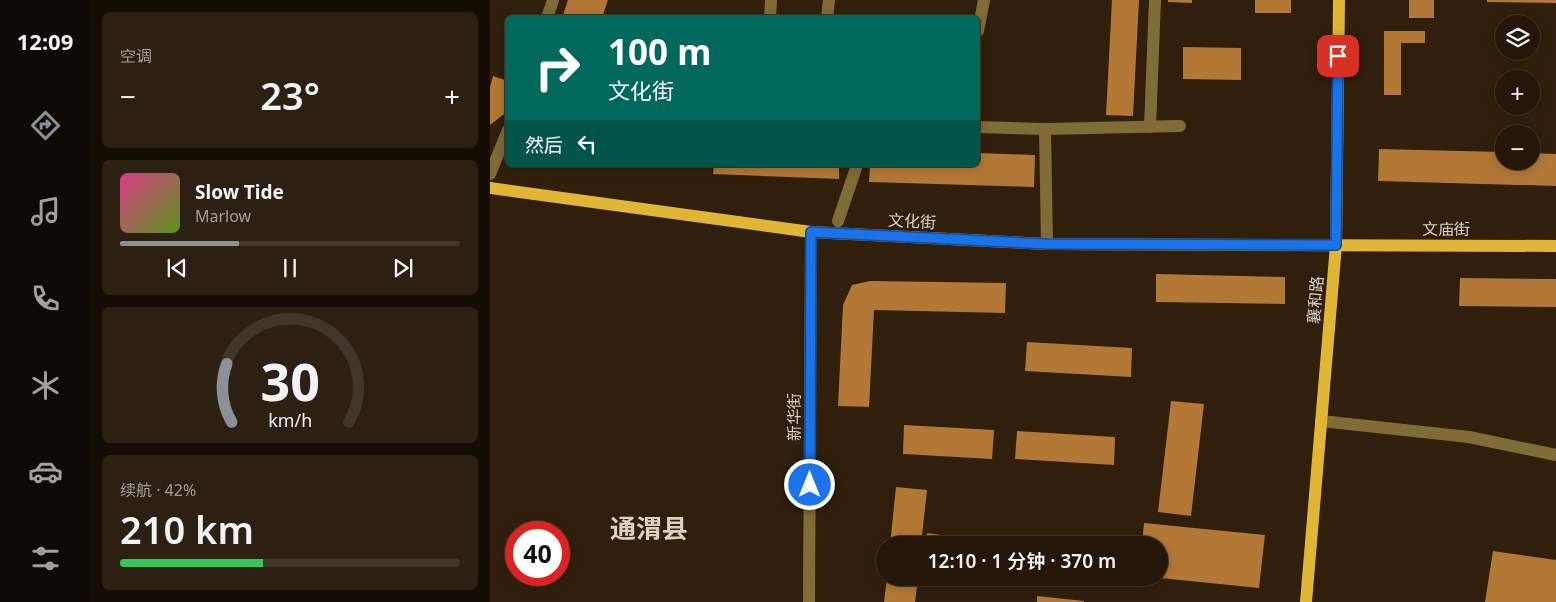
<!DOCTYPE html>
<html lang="zh">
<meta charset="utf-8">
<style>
body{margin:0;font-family:"Noto Sans","Noto Sans SC",sans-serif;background:#2c2012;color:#f1f3f6;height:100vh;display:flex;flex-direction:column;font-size:19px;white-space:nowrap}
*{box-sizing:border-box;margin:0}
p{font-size:16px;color:#a39f9c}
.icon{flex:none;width:28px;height:28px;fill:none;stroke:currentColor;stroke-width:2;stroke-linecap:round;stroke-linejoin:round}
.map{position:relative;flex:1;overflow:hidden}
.drawer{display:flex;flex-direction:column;gap:12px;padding:12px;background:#140d05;width:400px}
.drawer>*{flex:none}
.guide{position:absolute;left:15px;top:15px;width:475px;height:152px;border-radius:8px;box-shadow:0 2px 12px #0003,0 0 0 1px #41362a;background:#00695c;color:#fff;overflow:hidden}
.buttons{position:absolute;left:1005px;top:15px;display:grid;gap:10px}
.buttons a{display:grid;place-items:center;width:45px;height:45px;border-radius:50%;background:#241709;box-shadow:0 2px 12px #0003,0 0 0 1px #41362a;font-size:25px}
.speed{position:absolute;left:15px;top:521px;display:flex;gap:10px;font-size:25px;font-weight:700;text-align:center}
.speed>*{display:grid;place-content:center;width:65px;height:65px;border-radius:50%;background:#241709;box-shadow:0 2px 12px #0003,0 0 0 1px #41362a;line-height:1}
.speed .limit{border:8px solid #d22;background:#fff;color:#111}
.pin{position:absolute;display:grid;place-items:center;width:42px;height:42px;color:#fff;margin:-21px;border-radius:10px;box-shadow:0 2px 8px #0006}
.me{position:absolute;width:55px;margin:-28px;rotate:0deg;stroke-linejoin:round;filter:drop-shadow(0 0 4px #0008)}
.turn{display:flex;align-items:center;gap:18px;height:105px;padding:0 20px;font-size:22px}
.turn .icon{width:65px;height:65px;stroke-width:2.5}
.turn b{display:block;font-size:35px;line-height:42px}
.then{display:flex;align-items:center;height:48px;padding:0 20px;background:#0003;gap:10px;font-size:19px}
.big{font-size:38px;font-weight:600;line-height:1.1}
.drawer .card{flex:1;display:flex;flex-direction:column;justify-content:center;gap:8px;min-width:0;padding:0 18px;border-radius:8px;background:#2c2012}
.drawer .dial{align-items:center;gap:0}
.dial svg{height:130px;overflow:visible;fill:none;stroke:#41362a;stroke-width:7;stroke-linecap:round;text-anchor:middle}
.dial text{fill:#f1f3f6;stroke:none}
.song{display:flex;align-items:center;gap:15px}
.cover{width:60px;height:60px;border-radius:8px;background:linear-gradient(135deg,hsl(330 70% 55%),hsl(90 70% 35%))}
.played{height:5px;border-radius:2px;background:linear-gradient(90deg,#8c9099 35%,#41362a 35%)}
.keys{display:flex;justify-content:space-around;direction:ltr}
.heat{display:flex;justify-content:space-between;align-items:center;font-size:28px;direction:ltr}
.charge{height:8px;border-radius:4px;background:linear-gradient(90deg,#34c759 42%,#41362a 0)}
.trip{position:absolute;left:386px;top:536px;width:292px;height:50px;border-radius:25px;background:#241709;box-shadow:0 2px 12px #0003,0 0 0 1px #41362a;font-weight:600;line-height:50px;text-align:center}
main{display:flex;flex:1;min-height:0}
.tabs{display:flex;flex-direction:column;width:90px;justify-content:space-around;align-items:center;background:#0e0904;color:#a39f9c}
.tabs .icon{width:35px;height:35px}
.tabs .on{color:#8c9099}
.tabs b{font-size:22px;color:#f1f3f6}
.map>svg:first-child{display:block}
.building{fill:#b37835}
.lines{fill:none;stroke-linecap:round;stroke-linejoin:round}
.minor{stroke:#816c36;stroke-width:12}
.major{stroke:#e1b536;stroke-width:12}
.route-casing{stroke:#114b97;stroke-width:12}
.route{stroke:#1a73e8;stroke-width:9}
.labels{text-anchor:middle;stroke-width:5;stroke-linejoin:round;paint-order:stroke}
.street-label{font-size:16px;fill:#dcd0c5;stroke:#301f0c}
.town-label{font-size:26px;font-weight:bold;fill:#dcd0c5;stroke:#301f0c}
</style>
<main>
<nav class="tabs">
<b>12:09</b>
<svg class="icon on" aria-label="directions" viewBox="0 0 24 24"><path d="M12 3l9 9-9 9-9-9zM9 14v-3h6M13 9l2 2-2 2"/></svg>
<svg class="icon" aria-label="music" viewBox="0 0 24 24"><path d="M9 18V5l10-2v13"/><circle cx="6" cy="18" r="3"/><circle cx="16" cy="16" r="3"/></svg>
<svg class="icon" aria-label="phone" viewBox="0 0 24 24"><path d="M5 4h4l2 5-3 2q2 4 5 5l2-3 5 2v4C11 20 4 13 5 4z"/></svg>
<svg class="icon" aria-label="climate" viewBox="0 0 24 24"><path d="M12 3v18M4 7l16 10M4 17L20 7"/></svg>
<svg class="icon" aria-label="car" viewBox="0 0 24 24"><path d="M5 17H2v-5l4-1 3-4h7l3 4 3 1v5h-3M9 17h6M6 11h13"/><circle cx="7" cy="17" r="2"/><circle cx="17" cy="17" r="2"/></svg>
<svg class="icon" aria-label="filters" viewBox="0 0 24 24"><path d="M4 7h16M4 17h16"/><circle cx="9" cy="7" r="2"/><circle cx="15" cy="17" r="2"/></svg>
</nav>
<section class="drawer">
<div class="card"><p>空调</p>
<div class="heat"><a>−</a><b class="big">23°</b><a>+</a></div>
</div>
<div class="card">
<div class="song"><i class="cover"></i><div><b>Slow Tide</b><p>Marlow</p></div></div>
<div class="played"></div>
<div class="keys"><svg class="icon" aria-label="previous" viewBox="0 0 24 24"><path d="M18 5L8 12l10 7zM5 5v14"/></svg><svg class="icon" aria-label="pause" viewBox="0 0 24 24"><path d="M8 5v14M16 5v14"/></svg><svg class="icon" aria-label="next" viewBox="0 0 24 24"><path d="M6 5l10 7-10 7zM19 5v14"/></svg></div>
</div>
<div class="card dial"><svg viewBox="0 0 100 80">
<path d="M14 69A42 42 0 1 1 86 69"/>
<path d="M14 69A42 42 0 0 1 11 33" stroke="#8c9099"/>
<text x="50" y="56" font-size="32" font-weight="700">30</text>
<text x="50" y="72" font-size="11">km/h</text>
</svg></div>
<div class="card"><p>续航 · 42%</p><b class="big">210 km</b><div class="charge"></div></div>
</section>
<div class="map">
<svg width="1066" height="602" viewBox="0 0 1066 602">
<rect width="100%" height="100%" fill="#301f0c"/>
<!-- building -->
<g class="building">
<path d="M78 0H118L112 18H72Z"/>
<path d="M622 0H649L643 116 616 115Z"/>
<path d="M678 0H702V3L678 2Z"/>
<rect x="765" y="0" width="36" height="13"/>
<rect x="919" y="0" width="25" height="18"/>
<path d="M997 0H1066V3L997 2Z"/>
<path d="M894 31H935V43H911V95H894Z"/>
<path d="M693 47 751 48V80L693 79Z"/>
<path d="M3 76 18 81V111L0 125V87Z"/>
<path d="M889 149 1014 152V161H1041V153L1066 154V186L888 181Z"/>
<path d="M488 153 545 155 544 187 379 182 380 165H488Z"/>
<path d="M224 165H349V179L223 174Z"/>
<path d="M666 274 795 277V304L666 302Z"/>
<path d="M970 278 1066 279V307L969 306Z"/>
<path d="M380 281 516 283 515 313 384 310 379 407 348 406 353 305 362 285Z"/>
<path d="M537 342 642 348 641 377 535 371Z"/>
<path d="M681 401 714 404 701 516 668 512Z"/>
<path d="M414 425 504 430 502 459 413 454Z"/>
<path d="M527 431 625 437 624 465 525 459Z"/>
<path d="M406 487 437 490 431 545H400Z"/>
<path d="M654 523 775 535 769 588 670 578V545H652Z"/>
<path d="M437 533 515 544V545H435Z"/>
<path d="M1003 551 1066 560V602H995Z"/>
<path d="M397 578H428L425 602H394Z"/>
<path d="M547 596 594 601V602H547Z"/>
</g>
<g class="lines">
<!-- minor -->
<g class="minor">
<path d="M57 18 63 0"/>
<path d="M280 18 281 0"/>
<path d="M337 18 339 0"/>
<path d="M488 31 494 0"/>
<path d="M488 127 555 129"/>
<path d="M660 127 665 0"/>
<path d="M0 174 18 130"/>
<path d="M348 221 367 165"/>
<path d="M557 244 555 129 690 126"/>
<path d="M831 421 979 437 1066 455"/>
<path d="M319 602 321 232"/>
</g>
<!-- major -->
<g class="major">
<path d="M0 188 321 232 557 244 1066 246"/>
<path d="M816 602 846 245 849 0"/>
</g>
</g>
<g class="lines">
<defs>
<path id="route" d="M320 485 321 232 557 244 846 245 848 56"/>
</defs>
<!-- route casing -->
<use href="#route" class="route-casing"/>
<!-- route -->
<use href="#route" class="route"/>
</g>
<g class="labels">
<!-- street labels -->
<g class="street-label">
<text transform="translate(422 221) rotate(3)" y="6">文化街</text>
<text x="956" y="235">文庙街</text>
<text transform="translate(825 300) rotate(-85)" y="6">襄和路</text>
<text transform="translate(304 417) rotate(-90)" y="6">新华街</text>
</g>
<!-- town labels -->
<g class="town-label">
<text x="159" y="538">通渭县</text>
</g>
</g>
</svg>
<div class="buttons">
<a><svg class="icon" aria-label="layers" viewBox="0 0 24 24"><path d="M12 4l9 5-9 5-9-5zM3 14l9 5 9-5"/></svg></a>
<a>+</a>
<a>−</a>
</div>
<div class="speed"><div class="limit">40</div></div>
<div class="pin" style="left:848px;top:56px;background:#d93025"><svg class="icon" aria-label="arrive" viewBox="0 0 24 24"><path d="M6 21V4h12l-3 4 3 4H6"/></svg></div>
<svg class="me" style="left:320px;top:485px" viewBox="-20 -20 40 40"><circle r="17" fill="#1a73e8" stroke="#fff" stroke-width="3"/><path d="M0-11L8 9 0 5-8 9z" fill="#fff"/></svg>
<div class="trip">12:10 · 1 分钟 · 370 m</div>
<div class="guide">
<div class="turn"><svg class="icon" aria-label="right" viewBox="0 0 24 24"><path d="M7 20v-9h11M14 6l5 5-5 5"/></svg><div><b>100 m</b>文化街</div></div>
<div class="then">然后<svg class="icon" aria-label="left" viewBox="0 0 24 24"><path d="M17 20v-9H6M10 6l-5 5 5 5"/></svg></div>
</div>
</div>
</main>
